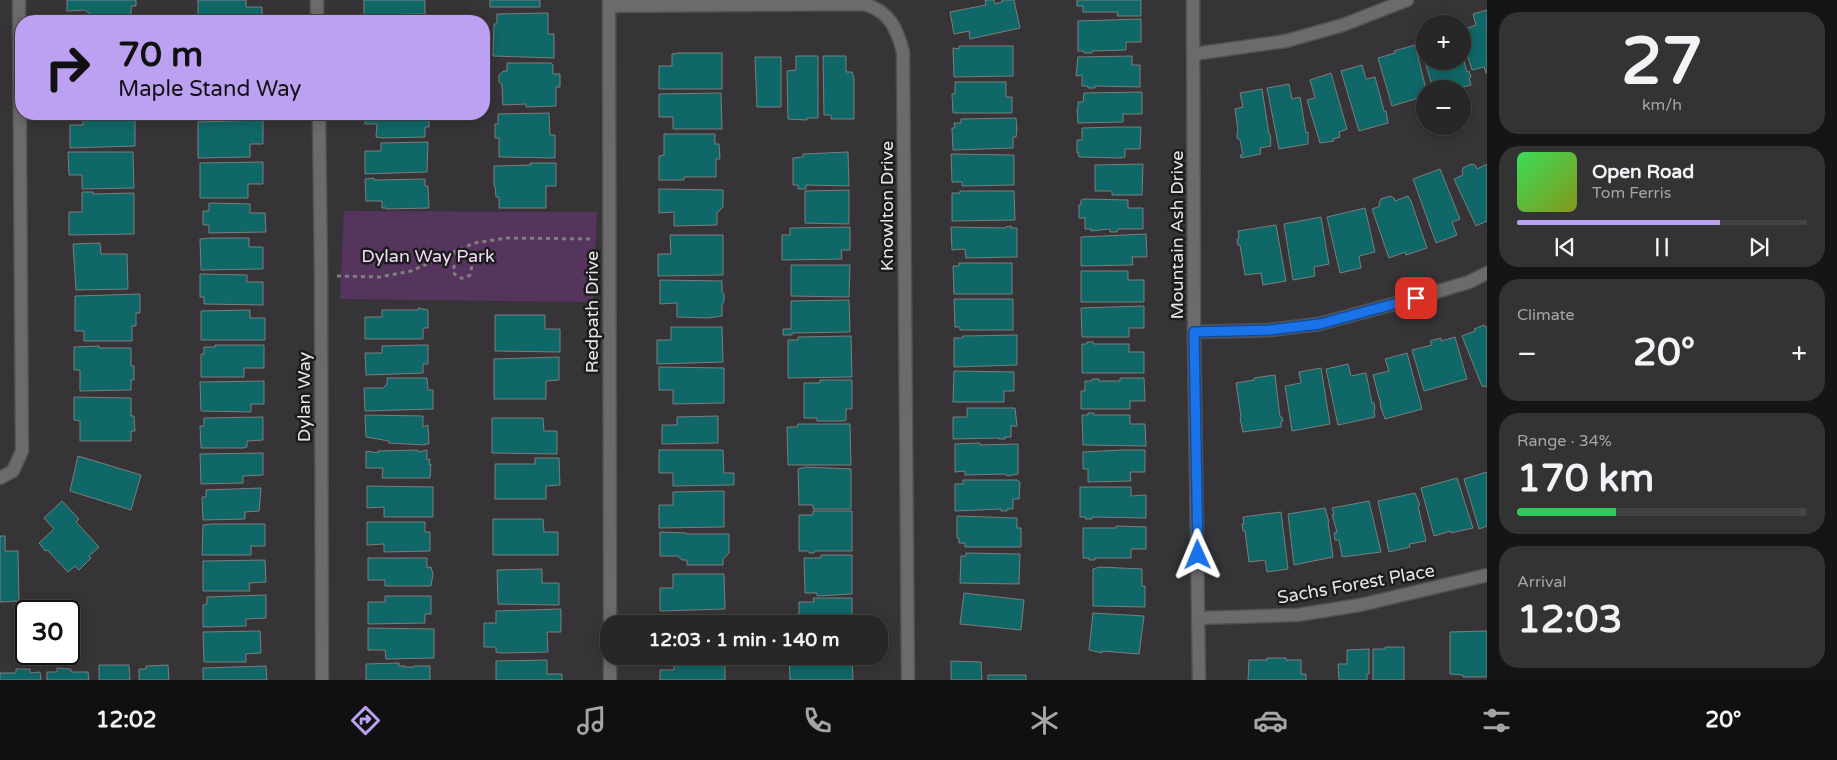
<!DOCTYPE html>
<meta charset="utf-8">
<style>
body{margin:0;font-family:"Varela Round",sans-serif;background:#343334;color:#f1f3f6;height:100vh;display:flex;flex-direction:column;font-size:19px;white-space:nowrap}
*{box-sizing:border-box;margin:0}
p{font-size:16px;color:#a5a5a8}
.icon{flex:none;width:28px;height:28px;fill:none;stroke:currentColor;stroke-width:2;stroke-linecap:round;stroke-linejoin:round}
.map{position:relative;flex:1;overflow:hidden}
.panel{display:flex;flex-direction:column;gap:12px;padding:12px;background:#161516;width:350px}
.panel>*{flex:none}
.top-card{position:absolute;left:15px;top:15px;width:475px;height:105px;border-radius:20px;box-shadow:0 2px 12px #0003,0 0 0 1px #444445;background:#bca0f2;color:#111;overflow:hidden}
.tools{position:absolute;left:1416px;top:15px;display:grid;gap:10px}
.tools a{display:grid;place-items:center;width:55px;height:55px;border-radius:50%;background:#282728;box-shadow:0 2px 12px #0003,0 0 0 1px #444445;font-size:25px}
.speed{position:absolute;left:15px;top:600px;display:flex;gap:10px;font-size:25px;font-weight:700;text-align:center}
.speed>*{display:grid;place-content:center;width:65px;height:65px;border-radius:50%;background:#282728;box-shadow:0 2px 12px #0003,0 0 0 1px #444445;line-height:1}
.speed .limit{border:2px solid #111;border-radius:8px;background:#fff;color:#111}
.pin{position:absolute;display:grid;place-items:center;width:42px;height:42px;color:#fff;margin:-21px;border-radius:10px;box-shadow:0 2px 8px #0006}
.me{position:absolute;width:55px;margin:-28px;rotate:359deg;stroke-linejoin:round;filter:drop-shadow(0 0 4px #0008)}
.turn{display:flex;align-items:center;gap:18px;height:105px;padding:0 20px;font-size:22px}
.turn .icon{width:65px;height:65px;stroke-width:2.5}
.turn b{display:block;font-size:35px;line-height:42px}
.big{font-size:38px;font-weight:700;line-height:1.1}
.panel .widget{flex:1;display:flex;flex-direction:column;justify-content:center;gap:8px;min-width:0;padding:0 18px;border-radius:20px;background:#343334}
.panel .dial{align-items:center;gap:0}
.dial b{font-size:65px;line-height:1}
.song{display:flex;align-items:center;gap:15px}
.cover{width:60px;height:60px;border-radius:8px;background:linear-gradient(135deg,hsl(130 70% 55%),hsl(70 70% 35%))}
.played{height:5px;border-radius:2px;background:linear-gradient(90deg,#bca0f2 70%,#444445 70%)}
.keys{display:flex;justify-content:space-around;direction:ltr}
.heat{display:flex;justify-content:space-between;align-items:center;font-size:28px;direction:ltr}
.charge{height:8px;border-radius:4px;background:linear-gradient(90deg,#34c759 34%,#444445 0)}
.trip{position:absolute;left:600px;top:615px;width:288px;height:50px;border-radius:20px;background:#282728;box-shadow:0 2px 12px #0003,0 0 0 1px #444445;font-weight:700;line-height:50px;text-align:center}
.menu{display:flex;height:80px;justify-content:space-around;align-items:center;background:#101010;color:#a5a5a8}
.menu .icon{width:35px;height:35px}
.menu .selected{color:#bca0f2}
.menu b{font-size:22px;color:#f1f3f6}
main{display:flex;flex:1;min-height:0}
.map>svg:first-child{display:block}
.green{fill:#55355d}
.building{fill:#106767;stroke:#7a7e7e}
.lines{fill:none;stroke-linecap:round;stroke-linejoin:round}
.street-casing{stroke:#525152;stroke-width:15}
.path{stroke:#817f81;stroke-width:3;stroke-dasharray:4 4;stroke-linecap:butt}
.street{stroke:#6c6a6d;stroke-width:12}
.route-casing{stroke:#114b97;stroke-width:12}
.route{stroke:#1a73e8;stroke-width:9}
.labels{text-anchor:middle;stroke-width:5;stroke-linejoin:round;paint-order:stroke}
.street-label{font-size:18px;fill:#e7e6e7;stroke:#1d1c1d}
.park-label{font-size:18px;fill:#f3daf9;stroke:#1d1c1d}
</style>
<main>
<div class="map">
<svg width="1487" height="680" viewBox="0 0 1487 680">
<rect width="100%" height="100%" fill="#363436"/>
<!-- green -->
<path class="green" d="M344 211 597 212 593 302 340 299Z"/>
<!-- building -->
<g class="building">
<path d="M67 0H136V6H131V19L90 20V14L85 10 67 11Z"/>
<path d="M198 0H246V7H262V21H198Z"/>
<path d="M364 0H425V14L364 15Z"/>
<rect x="490" y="0" width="50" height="7"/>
<path d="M985 0H994L995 4 1002 2V0H1014L1020 28 970 39 969 31 954 34 950 12 986 5Z"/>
<path d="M1077 0H1141V16H1117L1118 12H1083V6H1077Z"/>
<path d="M1487 10V73H1486L1484 67 1472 70 1462 38V30L1476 25 1473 14Z"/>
<path d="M548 13V34H554V58L493 56 494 24H497V14Z"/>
<rect x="364" y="19" width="46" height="2"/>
<path d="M1141 19V42H1126V50L1092 51V53H1084V51H1078V21Z"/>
<path d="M1425 44V61L1419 45Z"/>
<path d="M1415 45 1426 89 1425 96 1392 106 1378 58 1395 53 1394 51Z"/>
<path d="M959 46H1013V76L954 77 953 48 959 49Z"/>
<path d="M679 53H722V89H659V66H672V54Z"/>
<path d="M1462 55 1467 72 1469 71 1471 77 1469 78 1471 85 1456 89H1433L1425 61H1462Z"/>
<path d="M796 56H818V118H807V120L788 119 787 71 796 70Z"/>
<path d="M823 56H846V72H852L854 78V119H831V115H824Z"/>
<path d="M1132 56V65H1140V87L1095 86V88H1088V86H1082V75L1076 76 1078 57Z"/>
<path d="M755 57H781V107H757Z"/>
<path d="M507 63H551L553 65V74H560V87H556V106L526 107V104L503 105 502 85 499 82V75L503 71H507Z"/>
<path d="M1362 65 1366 79 1375 77 1384 111H1386L1388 123 1359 131 1341 71Z"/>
<path d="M1331 73 1347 129 1339 132 1340 137 1333 139 1334 141 1320 143 1307 100 1315 98 1310 80Z"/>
<path d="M955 82H1006V97H1012V113H953L952 94H955Z"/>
<path d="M1289 84 1292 99 1300 97 1306 133 1308 132V144L1279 149 1267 88Z"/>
<path d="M1262 89 1269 134H1270L1271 140H1270L1271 146 1260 148 1261 154 1241 158 1240 155H1243L1240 140 1237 138V133L1238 131 1235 109 1243 107 1240 93Z"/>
<path d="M1142 92V114H1123V122L1078 123 1077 109H1078V102H1083L1084 93Z"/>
<path d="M721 93 722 129H673V117H659V94Z"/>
<path d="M549 113 550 135H555V158L499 157V138H495V124H498V114Z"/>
<path d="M83 114H135V146L70 148V125H83Z"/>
<path d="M201 114H265V116L201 117Z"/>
<path d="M365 114H429V127H425V137L382 138 376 137 377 124H365Z"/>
<path d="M1016 118 1017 130 1016 137H1013V148L953 150 952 128H955L954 123H961V119Z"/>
<path d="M263 120V144H250V157L198 158V122Z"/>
<path d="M1117 127H1141L1140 149H1125V157L1120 158 1079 157 1078 152 1077 153V140H1082V128Z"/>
<path d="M664 134H715V144H719L720 159H716V177H684V180H659V156L664 155Z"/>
<path d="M428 142 427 172 365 174V151H381V143Z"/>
<path d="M68 152H133L134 188 82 189V175H69Z"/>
<path d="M848 152 849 186 806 185V189H798V185H793V158L803 157V154Z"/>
<path d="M951 154 1014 155V185L962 186V182H952Z"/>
<path d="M263 162V184H248V198H200V163Z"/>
<path d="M530 163H556V186H546V208H499V197H496L495 186H494V166L531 165Z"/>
<path d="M1143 164 1142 195H1112V191H1095V165Z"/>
<path d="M1471 164 1475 165 1477 169 1487 164V221L1476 226 1454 179 1463 175 1462 172 1463 168Z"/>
<path d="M1440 169 1460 219 1452 222 1457 235 1436 243 1413 179Z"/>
<path d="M374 178V180L425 179V186H428L429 208 386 209V208H382V201H366L365 179Z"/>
<path d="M659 189 723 190V207L717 213V225L674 226V212L659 213Z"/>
<path d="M849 190V224L805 223V191Z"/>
<path d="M960 191H1014L1015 220 952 221V193H960Z"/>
<path d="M82 192H93V194L134 193V234L69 235V212H82Z"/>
<path d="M1390 196 1394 198 1395 201 1408 196 1411 201 1427 248 1406 255 1405 252 1389 258 1372 209 1380 206 1379 203 1381 199Z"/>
<path d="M1085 199 1128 200V208H1143V229H1118L1117 232H1110V229L1091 231V229H1085V218H1079V205H1081V200Z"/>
<path d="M209 203 250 204V213H265L266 232 209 233V225H203V211H209Z"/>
<path d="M1365 208 1375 252 1359 256 1361 268 1340 273 1327 217Z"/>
<path d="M1321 217 1329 264 1314 267 1315 276 1293 280 1284 224Z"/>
<path d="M1276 225 1286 281 1263 285 1261 273 1245 275 1240 245H1238L1237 239 1239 238 1238 231Z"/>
<path d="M1011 226V228H1017V257L966 258 965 249 952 250 951 227 1005 228V227Z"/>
<path d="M850 227V250H841L842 259 782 260V235H790V228Z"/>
<path d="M1146 234 1147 257H1132L1133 265 1081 266V237Z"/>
<path d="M670 235H723V275L658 276V254H671Z"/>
<path d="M211 238H249V247H263V269L201 270 200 239Z"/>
<path d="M100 243 101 254H127L128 289 76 290 73 244Z"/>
<path d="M959 263H1012V294H954L953 266H959Z"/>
<path d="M791 265H850L849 297 791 296Z"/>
<path d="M1081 271H1128V280H1144V302H1081Z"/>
<path d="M200 274 247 275V282H263V305L204 304V297H200Z"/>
<path d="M660 280 722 281V292L724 294V302L722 304V316L708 318 677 317V303L660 304Z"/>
<path d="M140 294V313H136V326H132V341H84V331H75V296Z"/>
<path d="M954 299H1013V330H960V327H955Z"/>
<path d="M849 300 850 332 792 333V335H783V329H791V301Z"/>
<path d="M1144 306V328H1129V337H1082L1081 308Z"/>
<path d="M418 308 428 310V328H423V339H365V317H382V310H418Z"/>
<path d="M250 310V318H265V340H201V311Z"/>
<path d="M495 315H545V329H560V352L495 351Z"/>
<path d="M1484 325 1485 327H1487V387L1482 386 1462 336 1475 331 1474 329Z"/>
<path d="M671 327H722L723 362 657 364V340H671Z"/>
<path d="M1017 335V365L954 367V338H962L963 336Z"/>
<path d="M851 336 852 377 788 378V340H798V337Z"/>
<path d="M1455 337 1467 379 1424 391 1412 350 1432 345 1430 341 1441 338V341Z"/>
<path d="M1087 342H1093L1094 344H1129V352H1144V373H1082V344H1087Z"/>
<path d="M215 345H264V368H244V377H201V354H204V347H215Z"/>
<path d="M418 345H428V364H423V373L366 375 365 353H382V346Z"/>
<path d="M99 346V348H131V366H134V380H131V390L80 391V370H74V347Z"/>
<path d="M1407 353 1422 409 1385 419 1380 405H1381L1373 375 1389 371 1385 359Z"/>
<path d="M559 357V380L546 381V399H494V359Z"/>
<path d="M1348 364 1351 376 1366 373 1372 403H1374L1375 409 1374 410 1375 417 1338 425 1326 369Z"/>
<path d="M659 367 724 368V403L673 404V390H659Z"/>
<path d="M1321 368 1330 424 1292 431 1285 386 1301 383 1299 372Z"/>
<path d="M954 371 1014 372V391H1004V402H953Z"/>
<path d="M1275 375 1280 417H1282L1283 421H1281V427L1243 432 1240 418 1241 417 1236 383 1254 380V378Z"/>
<path d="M387 378H427L428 390H433V409L365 411 364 388H383L387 384Z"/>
<path d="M1120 378H1144L1145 401H1130V409H1081V391H1085V381H1092V379H1099V381H1120Z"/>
<path d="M820 380H852V409H846V420L844 421H817V418H804V383H820Z"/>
<path d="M264 381V404H251V412L201 411 200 382Z"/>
<path d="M74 397 131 398V416H134L135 431H131V441H80V421L74 420Z"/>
<path d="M967 408H1015L1017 426H1011V437H1005V439H999V438L953 439V417H967Z"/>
<path d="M1088 413H1094V415H1130V424H1145L1146 446 1083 445 1082 415H1088Z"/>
<path d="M365 415 423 416V427L428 425 429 444H425V445L389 443V441L366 437Z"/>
<path d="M718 416V443L662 444V425H677V417Z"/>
<path d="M263 417V440L247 441V447L243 448H201L200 426H204V418Z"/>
<path d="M492 418H543L544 431H557V454L492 453Z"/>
<path d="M798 424H850L851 465H788L787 427H797Z"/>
<path d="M980 443V445L1018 444V474L1007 476 1006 474 965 475V471L955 472V444Z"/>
<path d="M418 450V452L427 450V460L430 459 429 465 431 464 430 478H382L383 468H366V451L378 453V451Z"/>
<path d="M659 450H723L724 473H734V485L673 486V473H659Z"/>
<path d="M1122 450H1145V472H1130L1131 481 1088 482V469H1083V452Z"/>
<path d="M263 453V475L243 476V483L201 484 200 454Z"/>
<path d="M78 456 141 475 131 510 70 491Z"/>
<path d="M535 458H559L560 485 546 486V499H495V464H535Z"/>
<path d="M806 467 851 469V509H813V505H799L798 469Z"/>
<path d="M1487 472V526L1479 529 1464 479Z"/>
<path d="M1457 478 1473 528 1451 533V531L1434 536 1421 488Z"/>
<path d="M963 480H1017L1020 482 1019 499H1013V509H1007V511H1001V509L955 511V484H963Z"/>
<path d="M367 486 433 487V517H384V507L367 508Z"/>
<path d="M1080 487H1131V496L1146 495V518L1092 517V519H1085L1086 517H1080Z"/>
<path d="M261 488 259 511 245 512V519L203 520 202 497H206V490Z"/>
<path d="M724 491V527L659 528V505H673V492Z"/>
<path d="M1415 493 1420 505 1418 506 1426 541 1409 544 1410 547 1389 552 1378 501Z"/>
<path d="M62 501 79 519 76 522 99 547 89 556 91 558 79 570 75 566 68 572 47 550 45 551 39 543 54 529 44 518Z"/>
<path d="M1369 501 1381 552 1342 557 1339 540H1335L1334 533 1337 532 1332 515H1334L1332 508Z"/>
<path d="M1325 508 1329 522H1328L1333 557 1294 565 1288 514Z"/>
<path d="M813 511H852V551H815L814 553H809L808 551H799V515H813Z"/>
<path d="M1281 512 1288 569 1267 572 1265 560 1249 562 1245 531H1243L1242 524H1244L1243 517Z"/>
<path d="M957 516 1017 518V528H1021V547H965V543H959V538H957Z"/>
<path d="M493 519H543L544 532H558V555H493Z"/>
<path d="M367 522H425V532H430V551L384 552V544L367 545Z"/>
<path d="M212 524H265V546H251V555H202L203 525Z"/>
<path d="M1116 526 1146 527V549H1131V558H1095V560H1089V558H1083V528H1116Z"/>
<path d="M660 532 686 533V534H729V553L723 559V565H687V560H682L678 556H660Z"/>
<path d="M0 536H5V551H18L19 601 0 602Z"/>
<path d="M966 553 1020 554 1019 584 960 583 961 556H966Z"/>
<path d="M821 555H852V594L817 596V593H805L804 558H821Z"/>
<path d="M368 558H427V568L431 567 433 574 431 586H385V580H368Z"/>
<path d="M265 560 266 582 249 583 250 591H203V561Z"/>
<path d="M1100 567 1142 569V586H1145V607L1093 606V569Z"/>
<path d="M542 569V583H559V605L498 604 497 570Z"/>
<path d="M673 574H724L725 609 660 611V588H673Z"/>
<path d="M964 593 1024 600 1021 630 960 624Z"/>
<path d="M266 595V618L246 619V626L203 627V605L207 604V597Z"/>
<path d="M385 596H431V614H425V623L368 624V602H385Z"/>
<path d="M813 598H852V624H799V602H814Z"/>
<path d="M561 609V632H547L548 652 502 653 496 652V647H484V623H496V611Z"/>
<path d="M1093 613 1144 616 1139 654 1102 651V653L1089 650Z"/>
<rect x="660" y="615" width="65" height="9"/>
<path d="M368 628 434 629V658L386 659 385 650H368Z"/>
<path d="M260 631 261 653 246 654V662H204L203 632Z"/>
<path d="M1487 631V677H1463V675L1450 674V632Z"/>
<path d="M1385 647H1404V680H1373V649H1385Z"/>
<path d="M1369 649V674H1367V680H1339L1338 664H1347V650Z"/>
<path d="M725 656V680H660V670H674V657Z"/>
<path d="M789 656H852L853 680H790Z"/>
<path d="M1267 658H1286V660H1301V674H1306V680H1248L1249 660H1267Z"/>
<path d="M547 660V674H562V680H496V661Z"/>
<path d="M951 661 981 662 982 680H951Z"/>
<path d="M399 663V666H405V667H414V666H430V680H366V664Z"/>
<path d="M99 665H129L130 680H99Z"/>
<path d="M168 665 169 680H139V669H146V666Z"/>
<path d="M266 666 267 680H203V668Z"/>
<path d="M57 668 71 669V672H88L89 680H47V672H57Z"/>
<path d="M16 669H30V673L40 672 41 680H0V673H16Z"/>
<rect x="988" y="675" width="38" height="5"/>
</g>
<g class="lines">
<defs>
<g id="street">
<path d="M317 0V21"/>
<path d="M609 0 610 624"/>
<path d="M1193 0 1194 332 1199 680"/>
<path d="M609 6 864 4C889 11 897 28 903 52L908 680"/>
<path d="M1194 54 1286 41 1343 25 1407 0"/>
<path d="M319 114 321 276 322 680"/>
<path d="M1194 332 1270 330 1319 324 1416 298 1469 282 1487 273"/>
<path d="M0 478 13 471 22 451 19 0"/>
<path d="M1199 618 1297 615 1360 605 1487 575"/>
<path d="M610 656V680"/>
</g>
</defs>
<!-- street casing -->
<use href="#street" class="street-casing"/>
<!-- path -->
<g class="path">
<path d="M455 252 459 259 455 262 453 272C458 279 463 280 470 275L472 265C468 260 465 258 459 259"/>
<path d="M337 276 380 277 411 271 474 243 507 238 594 239"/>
</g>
<!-- street -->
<use href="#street" class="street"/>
</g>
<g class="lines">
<defs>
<path id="route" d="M1198 555 1194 332 1270 330 1320 324 1416 298"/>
</defs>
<!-- route casing -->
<use href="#route" class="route-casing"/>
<!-- route -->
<use href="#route" class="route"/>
</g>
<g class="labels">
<!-- street labels -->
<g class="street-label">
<text transform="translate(887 206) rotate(-90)" y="6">Knowlton Drive</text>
<text transform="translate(1177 235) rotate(-90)" y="6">Mountain Ash Drive</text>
<text transform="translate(592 312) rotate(-90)" y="6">Redpath Drive</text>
<text transform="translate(304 397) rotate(-90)" y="6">Dylan Way</text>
<text transform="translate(1356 584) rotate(-10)" y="6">Sachs Forest Place</text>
</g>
<!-- park labels -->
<g class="park-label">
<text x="428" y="262">Dylan Way Park</text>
</g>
</g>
</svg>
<div class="tools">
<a>+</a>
<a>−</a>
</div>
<div class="speed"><div class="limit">30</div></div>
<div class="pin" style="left:1416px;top:298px;background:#d93025"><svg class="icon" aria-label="arrive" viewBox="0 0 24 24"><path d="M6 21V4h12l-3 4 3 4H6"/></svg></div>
<svg class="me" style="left:1198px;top:555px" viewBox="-20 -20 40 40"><path d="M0-17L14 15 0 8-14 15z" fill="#1a73e8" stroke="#fff" stroke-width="4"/></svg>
<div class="trip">12:03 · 1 min · 140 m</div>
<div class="top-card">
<div class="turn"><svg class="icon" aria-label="right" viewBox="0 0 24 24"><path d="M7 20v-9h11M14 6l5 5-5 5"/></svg><div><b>70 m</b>Maple Stand Way</div></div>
</div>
</div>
<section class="panel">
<div class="widget dial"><b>27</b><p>km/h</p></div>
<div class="widget">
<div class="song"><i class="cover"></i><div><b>Open Road</b><p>Tom Ferris</p></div></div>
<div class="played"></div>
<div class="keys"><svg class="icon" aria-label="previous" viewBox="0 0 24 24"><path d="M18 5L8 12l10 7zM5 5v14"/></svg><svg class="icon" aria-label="pause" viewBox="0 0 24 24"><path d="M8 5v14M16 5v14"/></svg><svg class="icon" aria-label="next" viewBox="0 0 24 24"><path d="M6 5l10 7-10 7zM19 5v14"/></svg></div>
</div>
<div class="widget"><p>Climate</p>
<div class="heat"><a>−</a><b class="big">20°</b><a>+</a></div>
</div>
<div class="widget"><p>Range · 34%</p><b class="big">170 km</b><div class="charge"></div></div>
<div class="widget"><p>Arrival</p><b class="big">12:03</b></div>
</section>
</main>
<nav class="menu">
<b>12:02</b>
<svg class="icon selected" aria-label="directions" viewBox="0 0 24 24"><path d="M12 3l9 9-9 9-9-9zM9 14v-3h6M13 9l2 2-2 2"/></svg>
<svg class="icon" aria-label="music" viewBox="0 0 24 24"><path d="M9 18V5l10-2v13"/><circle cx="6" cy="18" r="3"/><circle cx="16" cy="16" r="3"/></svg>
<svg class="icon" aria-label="phone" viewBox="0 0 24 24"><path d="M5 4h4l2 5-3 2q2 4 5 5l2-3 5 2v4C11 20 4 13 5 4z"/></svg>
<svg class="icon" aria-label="climate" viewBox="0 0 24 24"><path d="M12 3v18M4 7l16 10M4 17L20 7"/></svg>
<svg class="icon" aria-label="car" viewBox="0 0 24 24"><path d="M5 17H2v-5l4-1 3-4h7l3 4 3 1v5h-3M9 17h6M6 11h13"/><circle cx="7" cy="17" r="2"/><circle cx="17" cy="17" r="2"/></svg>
<svg class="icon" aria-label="filters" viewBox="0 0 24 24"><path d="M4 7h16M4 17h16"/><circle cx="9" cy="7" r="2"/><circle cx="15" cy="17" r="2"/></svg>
<b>20°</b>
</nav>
